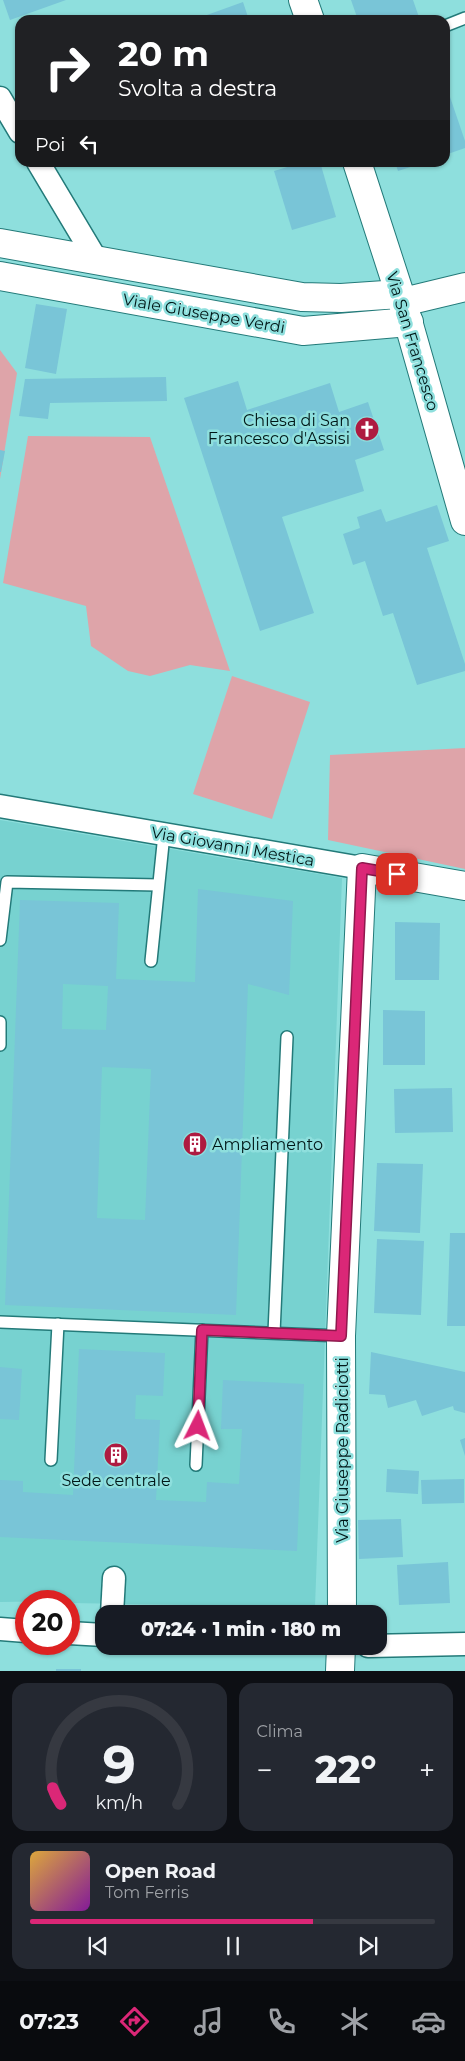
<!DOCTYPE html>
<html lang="it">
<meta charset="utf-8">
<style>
body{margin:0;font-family:Montserrat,sans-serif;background:#242831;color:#f1f3f6;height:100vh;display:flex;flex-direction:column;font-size:19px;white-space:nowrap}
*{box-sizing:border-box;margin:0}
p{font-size:16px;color:#9ea1a6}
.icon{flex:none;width:28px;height:28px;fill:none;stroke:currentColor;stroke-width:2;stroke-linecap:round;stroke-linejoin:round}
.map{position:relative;height:1671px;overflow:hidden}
.drawer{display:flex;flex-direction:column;gap:12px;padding:12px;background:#0d0f14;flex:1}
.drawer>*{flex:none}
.banner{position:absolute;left:15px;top:15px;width:435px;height:152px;border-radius:15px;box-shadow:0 1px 4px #0004;background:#202124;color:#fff;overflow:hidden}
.speed{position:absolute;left:15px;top:1590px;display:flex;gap:10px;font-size:25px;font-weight:700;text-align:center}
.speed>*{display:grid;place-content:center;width:65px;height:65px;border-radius:50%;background:#171b24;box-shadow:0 1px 4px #0004;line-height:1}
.speed .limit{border:8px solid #d22;background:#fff;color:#111}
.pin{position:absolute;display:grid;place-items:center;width:42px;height:42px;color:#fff;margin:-21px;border-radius:10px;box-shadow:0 2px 8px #0006}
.me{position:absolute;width:55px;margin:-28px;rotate:3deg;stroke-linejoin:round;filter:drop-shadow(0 0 4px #0008)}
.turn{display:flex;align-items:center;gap:18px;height:105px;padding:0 20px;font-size:22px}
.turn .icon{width:65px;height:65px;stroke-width:2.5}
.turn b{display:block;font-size:35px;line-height:42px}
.then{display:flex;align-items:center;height:48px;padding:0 20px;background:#0003;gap:10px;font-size:19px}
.big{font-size:38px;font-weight:800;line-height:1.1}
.drawer .tile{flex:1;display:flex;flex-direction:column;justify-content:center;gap:8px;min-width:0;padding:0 18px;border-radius:15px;background:#242831}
.drawer .dial{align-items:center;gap:0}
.dial svg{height:130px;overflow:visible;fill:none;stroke:#363941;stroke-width:7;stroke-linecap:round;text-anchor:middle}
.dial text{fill:#f1f3f6;stroke:none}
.song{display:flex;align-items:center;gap:15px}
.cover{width:60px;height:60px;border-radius:8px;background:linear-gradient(135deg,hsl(40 70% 55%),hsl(290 70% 35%))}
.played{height:5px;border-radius:2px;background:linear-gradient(90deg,#db2777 70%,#363941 70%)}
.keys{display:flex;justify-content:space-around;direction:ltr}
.heat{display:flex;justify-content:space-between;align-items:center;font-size:28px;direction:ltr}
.drawer .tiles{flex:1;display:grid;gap:12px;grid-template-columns:1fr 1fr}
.tile:last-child{grid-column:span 2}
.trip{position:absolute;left:95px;top:1605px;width:292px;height:50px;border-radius:15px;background:#171b24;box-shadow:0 1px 4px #0004;font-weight:800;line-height:50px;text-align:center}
.dock{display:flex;height:80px;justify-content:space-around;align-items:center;background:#090b0e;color:#9ea1a6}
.dock .icon{width:35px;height:35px}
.dock .current{color:#db2777}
.dock b{font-size:22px;color:#f1f3f6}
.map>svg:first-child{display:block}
.built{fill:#77d2d0}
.green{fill:#dea4a9}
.building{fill:#79c5d7;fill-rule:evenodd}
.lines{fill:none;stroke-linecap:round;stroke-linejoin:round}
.lane-casing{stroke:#237a79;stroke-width:14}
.street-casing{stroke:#237a79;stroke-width:25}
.secondary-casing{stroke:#237a79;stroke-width:30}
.lane{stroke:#fff;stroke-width:11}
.street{stroke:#fff;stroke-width:22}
.secondary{stroke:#fff;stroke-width:28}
.route-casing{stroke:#8e194d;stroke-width:12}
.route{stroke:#db2777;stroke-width:9}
.labels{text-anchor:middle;stroke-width:5;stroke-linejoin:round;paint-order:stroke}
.street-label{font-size:16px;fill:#001717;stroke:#8edfdd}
.poi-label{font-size:16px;fill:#001717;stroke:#8edfdd;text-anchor:end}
</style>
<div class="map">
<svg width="465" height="1671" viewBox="0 0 465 1671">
<rect width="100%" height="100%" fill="#8edfdd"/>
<!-- built -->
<path class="built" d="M0 820 342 878 315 1607 69 1603V1601L0 1602Z"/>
<!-- green -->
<g class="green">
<path d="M0 350 17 373 0 479Z"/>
<path d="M28 436 150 437 230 671 190 665 150 676 128 671 91 646 86 606 3 583Z"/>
<path d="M232 676 310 702 272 819 193 794Z"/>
<path d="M465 748V869L328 840 330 755Z"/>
</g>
<!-- building -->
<g class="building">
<path d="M3 0H66L10 20Z"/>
<path d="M351 0H413L420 20H358Z"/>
<path d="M243 2 249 20H193Z"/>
<path d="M448 91 465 141V148L445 155V92Z"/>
<path d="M304 162H320L336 217 292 230 274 171Z"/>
<path d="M395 162H423V163L398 171Z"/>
<path d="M36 304 67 309 56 374 25 368Z"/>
<path d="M166 377 167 401 50 403 48 419 19 416 25 379Z"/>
<path d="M238 381 247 410 330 383 339 412 368 402 384 450 355 460 364 491 282 517 314 613 260 631 184 398Z"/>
<path d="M0 450 5 451 1 472H0Z"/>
<path d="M437 505 449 541 427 548 465 664V671L417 685 393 613 383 616 365 561 353 565 343 534 360 528 357 517 381 509 386 522Z"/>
<path d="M198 889 293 901 289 995 248 984 236 1315 5 1305 20 900 119 903 116 979 195 982ZM63 984 108 986 106 1030 62 1029ZM102 1067 151 1069 145 1220 97 1218Z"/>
<path d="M395 922 440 923 439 980H395Z"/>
<path d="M383 1010 425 1011V1065H383Z"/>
<path d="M452 1088 453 1132 395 1133 394 1089Z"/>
<path d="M377 1163 423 1164 420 1233 374 1231Z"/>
<path d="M450 1233H465V1326H447Z"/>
<path d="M377 1239 424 1241 421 1315 374 1313Z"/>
<path d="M79 1349 165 1353 163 1396 136 1395 135 1419 160 1420 156 1500 206 1502 207 1482 239 1484 242 1429H221L223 1380 304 1384 297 1551 0 1537V1480L23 1481V1492L73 1495Z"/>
<path d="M371 1352 465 1372V1413L454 1410 453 1406 422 1416 416 1400 388 1408 385 1395 369 1394Z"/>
<path d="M0 1367 22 1369 19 1420 0 1419Z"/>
<path d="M465 1438V1456L460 1440Z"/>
<path d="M387 1469 419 1471 418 1494 386 1492Z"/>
<path d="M464 1479V1503L422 1504 421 1480Z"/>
<path d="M401 1519 403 1557 359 1559 358 1520Z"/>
<path d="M448 1562 450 1603 399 1605 397 1565Z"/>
<rect x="56" y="1669" width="25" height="2"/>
</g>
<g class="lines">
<defs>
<g id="lane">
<path d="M445 26 465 18"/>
<path d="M0 940 7 882 158 885"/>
<path d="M151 961 164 834"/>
<path d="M0 1022V1045"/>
<path d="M0 1322 341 1336"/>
<path d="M274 1333 287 1037"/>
<path d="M51 1460 58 1324"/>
<path d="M196 1465 202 1330"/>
</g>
<g id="street">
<path d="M0 98 20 132"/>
<path d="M38 162 97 261"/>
<path d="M0 806 362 868"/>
<path d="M112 1614 114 1578"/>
<path d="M0 1629 26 1631"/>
<path d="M69 1633 104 1635"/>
<path d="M368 1646 465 1644"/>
</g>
<g id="secondary">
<path d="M303 0 310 20"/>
<path d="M357 162 404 307 465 521"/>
<path d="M0 243 302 297 341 298 400 294"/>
<path d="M0 276 303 331 409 322"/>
<path d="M403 302 465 287"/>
<path d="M342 1614 341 1336 362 868 465 886"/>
<path d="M340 1671 341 1646"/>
</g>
</defs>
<!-- lane casing -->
<use href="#lane" class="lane-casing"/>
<!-- street casing -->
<use href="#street" class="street-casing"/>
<!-- secondary casing -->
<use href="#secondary" class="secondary-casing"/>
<!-- lane -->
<use href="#lane" class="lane"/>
<!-- street -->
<use href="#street" class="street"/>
<!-- secondary -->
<use href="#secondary" class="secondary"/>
</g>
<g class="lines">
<defs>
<path id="route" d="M198 1426 202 1330 341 1336 362 868 397 874"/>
</defs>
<!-- route casing -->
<use href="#route" class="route-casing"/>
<!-- route -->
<use href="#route" class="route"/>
</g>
<!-- icons -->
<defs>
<symbol id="church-disc" viewBox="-11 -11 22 22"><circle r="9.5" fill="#ae1a40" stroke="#8edfdd"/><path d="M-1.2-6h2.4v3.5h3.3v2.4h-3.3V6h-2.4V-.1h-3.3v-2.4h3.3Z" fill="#fff"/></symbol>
<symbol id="building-disc" viewBox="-11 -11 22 22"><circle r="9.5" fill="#ae1a40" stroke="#8edfdd"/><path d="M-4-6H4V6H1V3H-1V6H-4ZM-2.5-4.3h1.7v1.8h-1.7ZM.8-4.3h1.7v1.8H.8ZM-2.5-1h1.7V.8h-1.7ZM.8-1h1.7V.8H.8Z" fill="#fff"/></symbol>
</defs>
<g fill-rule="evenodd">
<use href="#church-disc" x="353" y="415" width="28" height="28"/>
<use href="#building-disc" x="181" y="1130" width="28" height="28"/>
<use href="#building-disc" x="102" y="1441" width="28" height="28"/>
</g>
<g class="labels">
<!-- street labels -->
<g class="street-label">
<text transform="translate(204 313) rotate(10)" y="6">Viale Giuseppe Verdi</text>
<text transform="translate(413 341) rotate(73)" y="6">Via San Francesco</text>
<text transform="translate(233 846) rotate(10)" y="6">Via Giovanni Mestica</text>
<text transform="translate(342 1450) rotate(-90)" y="6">Via Giuseppe Radiciotti</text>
</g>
<!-- poi labels -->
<g class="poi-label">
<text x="350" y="426">Chiesa di San<tspan x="350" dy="18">Francesco d'Assisi</tspan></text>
<text x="212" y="1150" text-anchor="start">Ampliamento</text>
<text x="116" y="1486" text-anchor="middle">Sede centrale</text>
</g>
</g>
</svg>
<div class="speed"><div class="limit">20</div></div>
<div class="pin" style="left:397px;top:874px;background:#d93025"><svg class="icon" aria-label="arrive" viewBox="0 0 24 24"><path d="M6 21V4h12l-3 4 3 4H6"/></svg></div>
<svg class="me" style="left:198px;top:1426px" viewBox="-20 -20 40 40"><path d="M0-17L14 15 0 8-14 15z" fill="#db2777" stroke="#fff" stroke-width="4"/></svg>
<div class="trip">07:24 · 1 min · 180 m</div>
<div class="banner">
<div class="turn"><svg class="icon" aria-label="right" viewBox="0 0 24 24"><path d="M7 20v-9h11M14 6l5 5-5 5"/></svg><div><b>20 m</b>Svolta a destra</div></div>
<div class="then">Poi<svg class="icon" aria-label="left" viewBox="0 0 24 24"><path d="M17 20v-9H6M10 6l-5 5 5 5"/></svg></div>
</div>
</div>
<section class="drawer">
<div class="tiles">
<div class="tile dial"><svg viewBox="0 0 100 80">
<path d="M14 69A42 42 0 1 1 86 69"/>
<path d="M14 69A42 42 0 0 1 9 59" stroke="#db2777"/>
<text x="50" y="56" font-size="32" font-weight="700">9</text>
<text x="50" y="72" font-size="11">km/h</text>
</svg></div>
<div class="tile"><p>Clima</p>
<div class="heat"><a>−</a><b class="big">22°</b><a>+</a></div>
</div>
<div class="tile">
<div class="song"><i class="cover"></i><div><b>Open Road</b><p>Tom Ferris</p></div></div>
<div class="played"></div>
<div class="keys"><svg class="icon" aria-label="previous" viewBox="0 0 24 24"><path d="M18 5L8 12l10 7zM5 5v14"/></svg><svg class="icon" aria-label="pause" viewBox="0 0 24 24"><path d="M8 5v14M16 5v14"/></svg><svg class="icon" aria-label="next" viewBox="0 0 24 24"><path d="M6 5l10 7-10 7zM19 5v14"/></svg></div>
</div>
</div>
</section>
<nav class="dock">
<b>07:23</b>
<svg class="icon current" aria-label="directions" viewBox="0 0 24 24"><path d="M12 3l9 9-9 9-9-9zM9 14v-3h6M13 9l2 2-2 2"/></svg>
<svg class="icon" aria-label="music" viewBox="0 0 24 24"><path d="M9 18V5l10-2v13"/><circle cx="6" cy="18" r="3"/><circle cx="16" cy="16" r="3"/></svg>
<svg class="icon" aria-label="phone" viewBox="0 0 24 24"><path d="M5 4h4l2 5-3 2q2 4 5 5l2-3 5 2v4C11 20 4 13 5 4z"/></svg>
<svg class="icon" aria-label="climate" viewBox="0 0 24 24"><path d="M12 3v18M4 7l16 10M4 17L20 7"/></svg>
<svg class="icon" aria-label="car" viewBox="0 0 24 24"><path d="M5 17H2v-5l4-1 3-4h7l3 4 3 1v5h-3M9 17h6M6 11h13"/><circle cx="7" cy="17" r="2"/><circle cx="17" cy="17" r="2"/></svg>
</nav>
